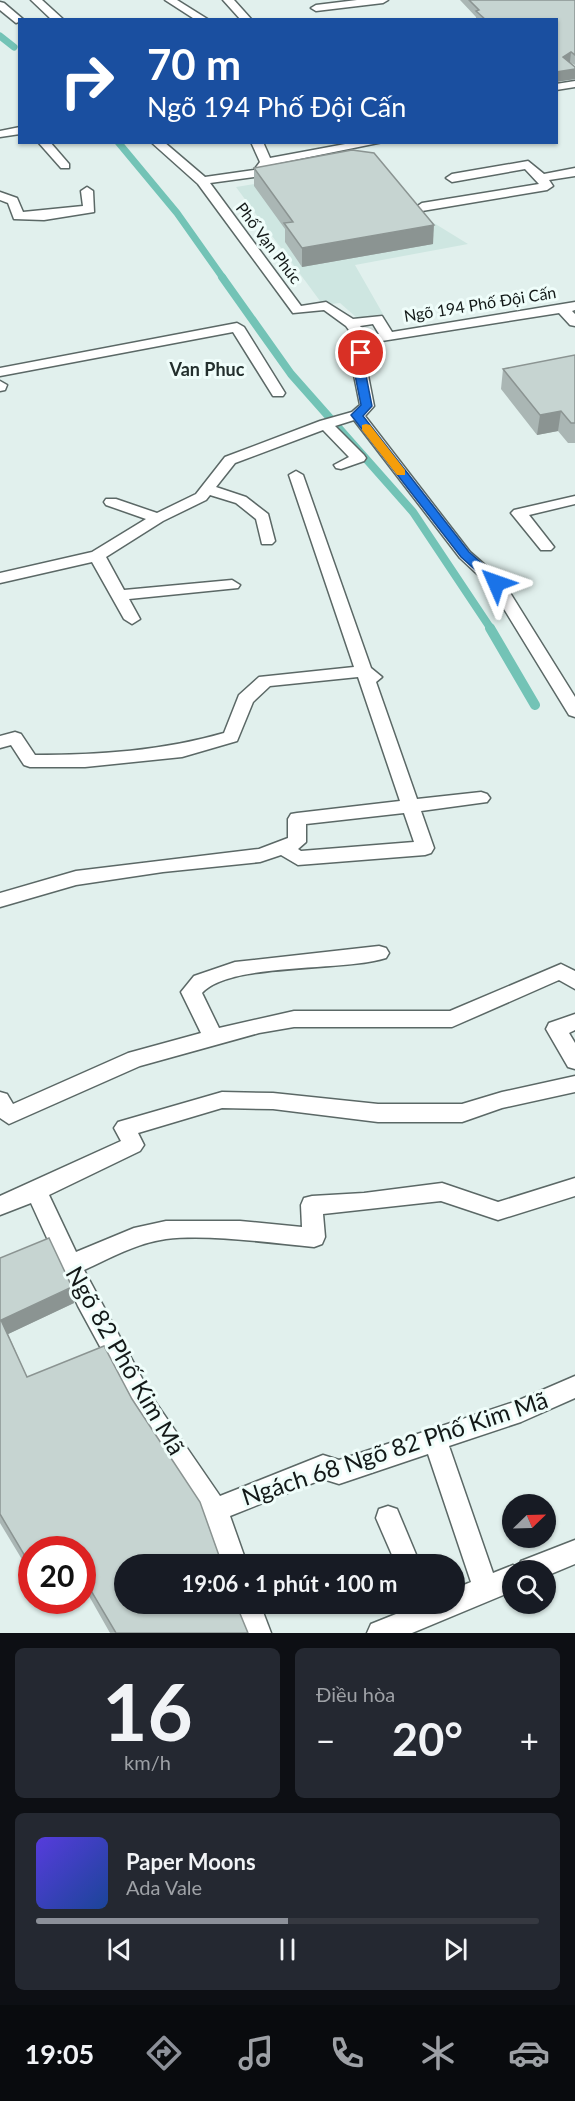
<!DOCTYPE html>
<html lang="vi">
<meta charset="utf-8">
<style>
body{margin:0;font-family:Lato,sans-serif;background:#242831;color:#f1f3f6;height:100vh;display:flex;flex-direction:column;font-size:22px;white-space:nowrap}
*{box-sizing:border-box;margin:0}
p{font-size:20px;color:#9ea1a6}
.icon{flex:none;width:33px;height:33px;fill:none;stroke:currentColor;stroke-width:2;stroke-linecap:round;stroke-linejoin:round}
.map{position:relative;height:1633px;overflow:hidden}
.sheet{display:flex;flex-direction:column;gap:15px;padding:15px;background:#0d0f14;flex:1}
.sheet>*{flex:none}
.guide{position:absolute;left:18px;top:18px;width:540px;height:126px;border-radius:0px;box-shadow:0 2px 4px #0004;background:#1a4fa0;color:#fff;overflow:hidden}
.needle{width:39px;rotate:67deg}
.tools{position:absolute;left:502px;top:1494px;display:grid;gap:12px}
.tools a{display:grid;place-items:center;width:54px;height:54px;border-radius:50%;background:#171b24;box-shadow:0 2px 4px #0004;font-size:30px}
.speed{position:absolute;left:18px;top:1536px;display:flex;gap:12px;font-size:30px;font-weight:700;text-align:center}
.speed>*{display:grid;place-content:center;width:78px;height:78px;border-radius:50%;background:#171b24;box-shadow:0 2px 4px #0004;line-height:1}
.speed .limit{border:9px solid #d22;background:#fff;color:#111}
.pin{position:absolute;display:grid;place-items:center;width:51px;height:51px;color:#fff;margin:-26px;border:3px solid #fff;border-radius:50%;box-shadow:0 2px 6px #0007}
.me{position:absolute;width:66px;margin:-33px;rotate:313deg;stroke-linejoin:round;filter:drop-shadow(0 0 4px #0008)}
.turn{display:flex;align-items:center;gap:21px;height:126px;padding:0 30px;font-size:27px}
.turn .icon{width:78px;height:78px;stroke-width:2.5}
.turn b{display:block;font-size:42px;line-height:51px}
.big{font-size:45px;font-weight:700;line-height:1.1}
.sheet .widget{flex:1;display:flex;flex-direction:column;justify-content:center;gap:9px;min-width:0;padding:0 21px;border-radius:9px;background:#242831}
.sheet .dial{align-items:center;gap:0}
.dial b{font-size:78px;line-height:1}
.song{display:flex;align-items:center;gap:18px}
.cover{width:72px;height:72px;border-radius:9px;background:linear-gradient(135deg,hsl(250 70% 55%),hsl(220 70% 35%))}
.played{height:6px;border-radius:3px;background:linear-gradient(90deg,#8c9099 50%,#363941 50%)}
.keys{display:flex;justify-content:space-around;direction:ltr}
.heat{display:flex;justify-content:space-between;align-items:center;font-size:33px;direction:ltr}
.sheet .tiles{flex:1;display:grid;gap:15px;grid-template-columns:1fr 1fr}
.widget:last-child{grid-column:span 2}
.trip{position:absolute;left:114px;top:1554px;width:351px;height:60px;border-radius:30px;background:#171b24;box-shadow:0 2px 4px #0004;font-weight:700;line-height:60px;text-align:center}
.tabs{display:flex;height:96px;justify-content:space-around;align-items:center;background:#090b0e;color:#9ea1a6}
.tabs .icon{width:42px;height:42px}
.tabs .active{color:#8c9099}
.tabs b{font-size:27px;color:#f1f3f6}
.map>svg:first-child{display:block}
.built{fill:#cee6e1}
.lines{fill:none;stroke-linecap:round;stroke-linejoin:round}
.stream-far2{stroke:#73c3b6;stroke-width:7}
.stream-far1{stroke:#73c3b6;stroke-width:8}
.stream{stroke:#73c3b6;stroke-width:10}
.lane-casing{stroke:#5b6866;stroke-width:3}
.lane{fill:#fff;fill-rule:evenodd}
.wall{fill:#aab6b4}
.shaded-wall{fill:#8b9492}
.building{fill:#c6d4d1;stroke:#8b9492;stroke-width:1.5}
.route{fill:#1a73e8;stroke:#114b97;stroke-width:1.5}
.slow{fill:#f59e0b}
.labels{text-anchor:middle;stroke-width:6;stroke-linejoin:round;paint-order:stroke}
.far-street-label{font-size:16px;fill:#131918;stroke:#effdfa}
.far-neighbourhood-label{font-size:18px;font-weight:bold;fill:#232f2d;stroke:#effdfa}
.near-street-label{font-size:24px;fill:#131918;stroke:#effdfa}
</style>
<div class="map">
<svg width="575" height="1633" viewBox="0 0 575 1633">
<rect width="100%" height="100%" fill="#e1f0ed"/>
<!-- built -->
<path class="built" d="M352 168 398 201 468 244 355 265 383 314 357 318 340 303 323 305 236 187Z"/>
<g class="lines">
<!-- stream-far2 -->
<g class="stream-far2">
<path d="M0 36 14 47"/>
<path d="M118 142 177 213 223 278"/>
</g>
<!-- stream-far1 -->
<path class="stream-far1" d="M222 277 291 374 413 512 491 629"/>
<!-- stream -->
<path class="stream" d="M490 628 535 705"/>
<defs>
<g id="lane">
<path d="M31 0H42L64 20H52Z"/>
<path d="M165 0H177L209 20H196Z"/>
<path d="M223 0H234L252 20H241Z"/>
<path d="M357 0H388L383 3 316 11 311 8 316 5Z"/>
<path d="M0 2 4 3 24 20 16 23 0 10Z"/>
<path d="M575 81V87L556 90V84Z"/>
<path d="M20 127V134L0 137V131Z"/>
<path d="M38 142H50L69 164V168H61Z"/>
<path d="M151 142H164L205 177 254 170 260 162 251 142H263L270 158 356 142H383L270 165 262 176 210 183 301 306 326 302 353 319 382 316 392 332 575 302V310L572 311 575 314V326L570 325 559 313 369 343 366 365 374 406 365 416 470 552 502 580 575 697V717L569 715 490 586 460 558 354 420 335 426 364 455 366 458 364 461 341 469 336 468 334 465 349 457 323 430 235 463 216 487 246 497 268 514 275 541 272 544H262L256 519 236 503 210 495 206 500 163 521 106 557 124 590 232 580 240 585 238 588 129 599 140 619 132 624 124 619 92 562 0 583V573L92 552 146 519 106 505 104 502 106 499H116L157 513 196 494 225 457 320 421 352 412 360 405 352 365 356 340 346 326 324 310 293 313 198 184ZM373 324 379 334 367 335 360 326Z"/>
<path d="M528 161 544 174 575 168V176L549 180 553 186 547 190 422 211 416 207 422 203 539 184 525 169 452 182 446 178 452 174Z"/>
<path d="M87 187 93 191 94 212 44 220 14 219 8 203 0 200V192L17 198 23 212 83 206 81 191Z"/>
<path d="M237 323 244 327 285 393 283 396H273L233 332 0 376V368Z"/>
<path d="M0 381 7 385 5 390 0 391Z"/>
<path d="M296 471 303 475 371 668 382 677 376 682 417 799 481 792 487 794 490 798 487 802 421 811 434 848 431 853 425 855 298 865 281 855 260 862 163 872 76 885 0 907V893L76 871 259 849 288 838V819L291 814 297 813 400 801 358 677 270 686 253 702 237 741 182 757 85 767H30L24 765 11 745 0 748V736L15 732 21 734 35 755C99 755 162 751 224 733L239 695 259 677 354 667 289 475ZM404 813 414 842 301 851 298 849 306 842V824Z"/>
<path d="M575 496V504L529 515 554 547 551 550H541L511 513 514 510Z"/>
<path d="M379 946 386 948 389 953 386 958C342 972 230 962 202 993L219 1028 294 1011H450L561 964 575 971V989L559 980 452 1027H294L259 1033 140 1066 9 1124 0 1118V1092L7 1094 13 1104 128 1053 201 1033 181 992 194 976 235 962Z"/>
<path d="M575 1014V1030L569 1033 575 1043V1069L568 1067 546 1029 549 1023Z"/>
<path d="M575 1076V1092L502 1108 462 1122H378L273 1109 222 1108 138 1133 144 1145 140 1151 49 1195 76 1252 134 1228 166 1221H240L302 1227 301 1205 304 1198 312 1196 364 1193 442 1183 498 1202 575 1178V1196L498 1220 441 1201 323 1214 325 1237 322 1244 314 1247C270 1243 210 1234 166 1239 137 1243 110 1258 84 1270L152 1397 220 1496 323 1455 339 1460 517 1401 575 1376V1398L521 1422 449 1446 493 1573 513 1565 518 1568 521 1561 575 1540V1564L546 1576V1570H513V1591L412 1633H367L371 1624 421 1604H454V1589L471 1582 428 1454 339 1484 323 1479 230 1516 247 1564H222L205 1516 136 1413 78 1306 31 1203 0 1215V1196L121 1141 114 1128 118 1122 222 1092 273 1093 378 1104H462L502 1092Z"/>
<path d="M388 1506 397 1509 420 1564H396L376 1518 379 1509Z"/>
<path d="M234 1604H260L271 1633H245Z"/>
</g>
</defs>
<!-- lane casing -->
<use href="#lane" class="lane-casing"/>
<!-- lane -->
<use href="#lane" class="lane"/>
</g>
<!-- wall -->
<g class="wall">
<path d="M460 0H575V65L569 62 575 67V79L556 82V20H476V17Z"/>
<path d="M254 168 433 244 302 267 285 242V229L254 186Z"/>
<path d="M575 355V443H568L558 431 537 435 501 389 503 369Z"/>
<path d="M0 1258 74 1303 8 1334 27 1377 124 1564 248 1633H110L89 1596 82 1598V1550H32V1576L0 1523Z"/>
<path d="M46 1600H76L51 1610Z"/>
</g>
<!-- shaded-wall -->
<g class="shaded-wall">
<path d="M571 52 570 62 562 67 563 57Z"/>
<path d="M575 69V79L556 82V72Z"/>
<path d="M434 225 433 244 302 267V248Z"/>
<path d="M561 411 558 431 537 435 540 415Z"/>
<path d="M72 1287 74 1303 4 1336 1 1320Z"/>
<path d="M86 1582 89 1596 82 1598V1583Z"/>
<path d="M49 1600H76L51 1610Z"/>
</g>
<!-- building -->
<g class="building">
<path d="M469 0H575V55L571 52 563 57 575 67V69L556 72V20H486L476 11 479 10Z"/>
<path d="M352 150 374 153 434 225 302 248 284 223 293 222 254 168Z"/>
<path d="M575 355V423H571L561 411 540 415 503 369Z"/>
<path d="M49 1238 72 1287 1 1320 27 1377 104 1346 132 1399 200 1502 222 1564H124V1604H236L248 1633H116L86 1582 82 1583V1550H32V1568L0 1514V1258Z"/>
</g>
<!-- route -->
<path class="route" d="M357 350 366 353 364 365 372 406 363 416 469 552 501 580V585H492L461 557 351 415 361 405 353 365Z"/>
<!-- slow -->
<path class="slow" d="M366 424 370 425 405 470V475H397L362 430V425Z"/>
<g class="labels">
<!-- far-street labels -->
<g class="far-street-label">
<text transform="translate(269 243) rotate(53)" y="6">Phố Vạn Phúc</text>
<text transform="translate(480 304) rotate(-9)" y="6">Ngõ 194 Phố Đội Cấn</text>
</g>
<!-- far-neighbourhood labels -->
<g class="far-neighbourhood-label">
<text x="207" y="376">Van Phuc</text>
</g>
<!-- near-street labels -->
<g class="near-street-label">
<text transform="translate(125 1361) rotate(60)" y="8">Ngõ 82 Phố Kim Mã</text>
<text transform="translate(395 1449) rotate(-18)" y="8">Ngách 68 Ngõ 82 Phố Kim Mã</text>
</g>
</g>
</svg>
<div class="tools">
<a><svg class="needle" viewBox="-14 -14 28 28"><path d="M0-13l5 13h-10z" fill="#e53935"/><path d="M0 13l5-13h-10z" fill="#9ea1a6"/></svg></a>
<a><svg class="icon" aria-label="search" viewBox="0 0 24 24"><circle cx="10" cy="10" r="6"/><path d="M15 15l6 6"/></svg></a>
</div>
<div class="speed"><div class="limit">20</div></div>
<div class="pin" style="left:361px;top:353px;background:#d93025"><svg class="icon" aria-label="arrive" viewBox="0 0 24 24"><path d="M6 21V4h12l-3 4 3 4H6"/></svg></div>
<svg class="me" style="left:496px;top:583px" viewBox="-20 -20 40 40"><path d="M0-17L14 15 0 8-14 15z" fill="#1a73e8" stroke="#fff" stroke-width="4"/></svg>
<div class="trip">19:06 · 1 phút · 100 m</div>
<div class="guide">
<div class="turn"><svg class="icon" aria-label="right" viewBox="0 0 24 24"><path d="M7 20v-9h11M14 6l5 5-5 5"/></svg><div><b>70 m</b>Ngõ 194 Phố Đội Cấn</div></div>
</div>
</div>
<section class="sheet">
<div class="tiles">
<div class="widget dial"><b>16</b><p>km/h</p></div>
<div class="widget"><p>Điều hòa</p>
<div class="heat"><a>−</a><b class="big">20°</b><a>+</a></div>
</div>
<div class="widget">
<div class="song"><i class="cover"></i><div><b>Paper Moons</b><p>Ada Vale</p></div></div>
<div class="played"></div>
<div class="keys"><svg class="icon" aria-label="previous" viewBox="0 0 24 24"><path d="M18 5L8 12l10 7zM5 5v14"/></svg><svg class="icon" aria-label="pause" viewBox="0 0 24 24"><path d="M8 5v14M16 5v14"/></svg><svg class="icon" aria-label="next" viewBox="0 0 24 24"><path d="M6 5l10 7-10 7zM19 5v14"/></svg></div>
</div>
</div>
</section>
<nav class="tabs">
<b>19:05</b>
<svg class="icon active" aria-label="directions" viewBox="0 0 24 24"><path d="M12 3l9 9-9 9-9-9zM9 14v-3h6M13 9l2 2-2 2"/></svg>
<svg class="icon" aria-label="music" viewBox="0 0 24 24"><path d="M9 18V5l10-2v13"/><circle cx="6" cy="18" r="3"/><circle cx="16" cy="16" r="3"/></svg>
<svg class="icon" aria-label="phone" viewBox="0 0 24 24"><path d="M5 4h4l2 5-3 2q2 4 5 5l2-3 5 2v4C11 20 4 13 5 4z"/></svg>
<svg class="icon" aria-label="climate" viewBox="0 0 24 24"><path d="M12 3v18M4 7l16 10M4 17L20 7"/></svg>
<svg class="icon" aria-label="car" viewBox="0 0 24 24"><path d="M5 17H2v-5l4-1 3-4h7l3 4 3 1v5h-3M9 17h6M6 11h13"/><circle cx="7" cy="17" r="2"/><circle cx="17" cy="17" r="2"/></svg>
</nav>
